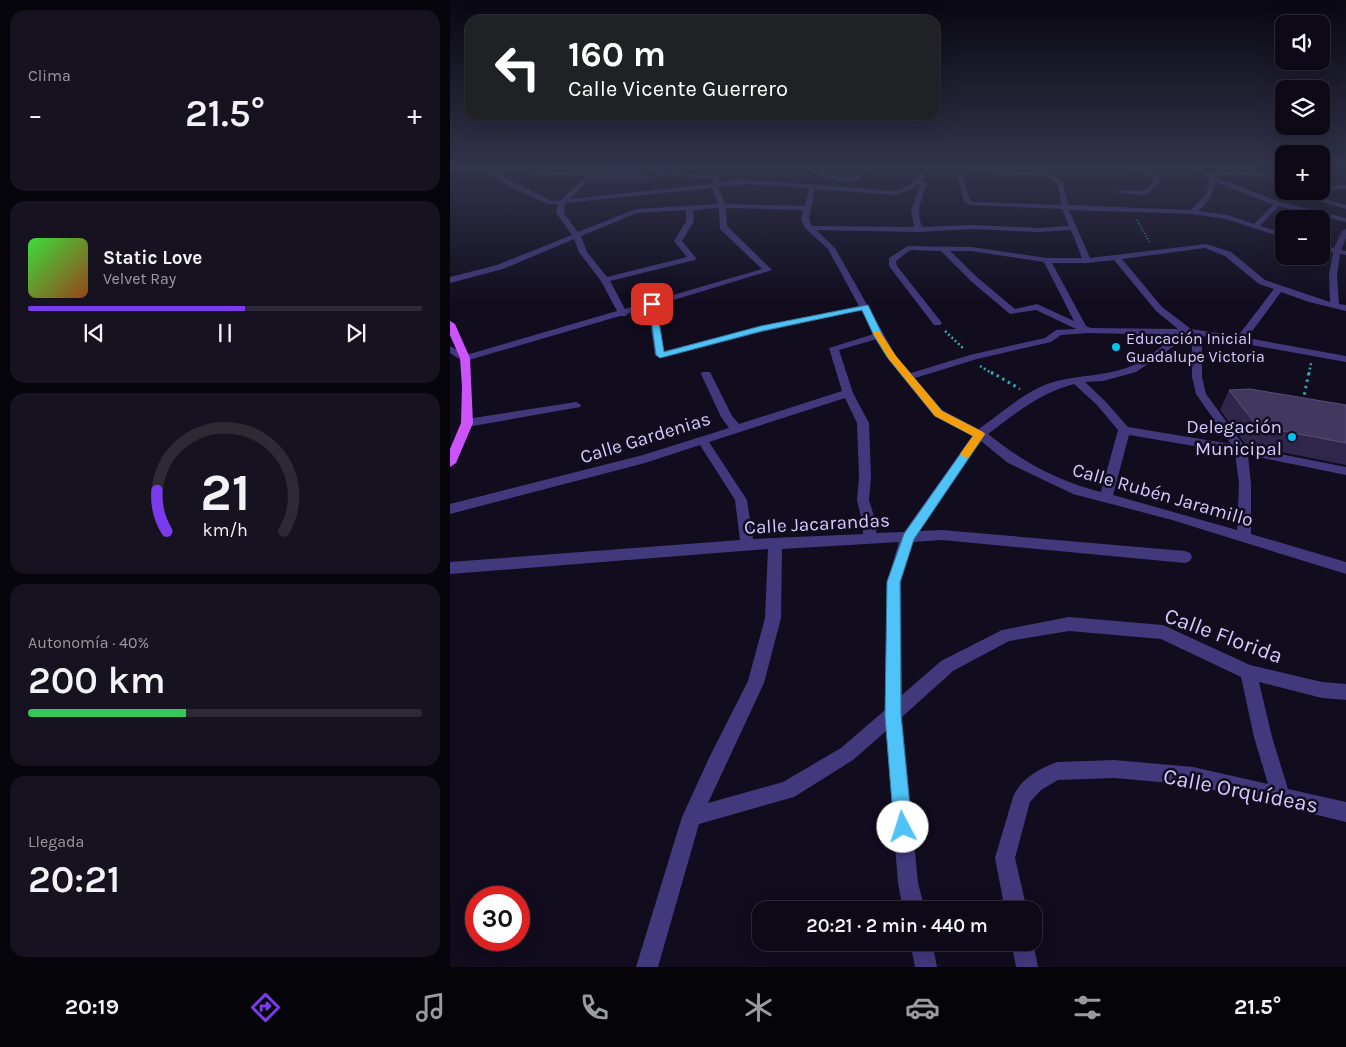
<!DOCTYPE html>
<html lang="es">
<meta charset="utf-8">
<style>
body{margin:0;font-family:Karla,sans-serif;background:#16121f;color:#f1f3f6;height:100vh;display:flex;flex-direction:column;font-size:19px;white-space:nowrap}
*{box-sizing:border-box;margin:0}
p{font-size:16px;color:#9a9aa1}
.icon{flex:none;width:28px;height:28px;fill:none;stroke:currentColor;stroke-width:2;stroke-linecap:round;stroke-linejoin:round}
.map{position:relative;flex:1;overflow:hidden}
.drawer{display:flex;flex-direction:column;gap:10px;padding:10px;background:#07050c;width:450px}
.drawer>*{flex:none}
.banner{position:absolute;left:15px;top:15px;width:475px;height:105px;border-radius:15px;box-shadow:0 5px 20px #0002,0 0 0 1px #2d2a35;background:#202124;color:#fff;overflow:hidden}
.controls{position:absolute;left:825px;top:15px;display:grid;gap:10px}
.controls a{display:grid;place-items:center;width:55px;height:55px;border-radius:10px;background:#0d0916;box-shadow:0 5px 20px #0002,0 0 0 1px #2d2a35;font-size:25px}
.speed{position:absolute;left:15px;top:886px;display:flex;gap:10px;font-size:25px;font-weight:700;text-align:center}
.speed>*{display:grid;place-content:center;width:65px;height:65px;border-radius:50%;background:#0d0916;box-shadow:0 5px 20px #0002,0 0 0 1px #2d2a35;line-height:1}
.speed .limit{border:8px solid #d22;background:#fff;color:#111}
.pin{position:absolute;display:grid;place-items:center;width:42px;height:42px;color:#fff;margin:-21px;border-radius:10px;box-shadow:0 2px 8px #0006}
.me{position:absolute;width:55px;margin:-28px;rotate:355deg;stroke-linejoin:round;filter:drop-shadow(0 0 4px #0008)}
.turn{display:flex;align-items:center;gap:18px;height:105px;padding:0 20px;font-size:22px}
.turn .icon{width:65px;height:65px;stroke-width:2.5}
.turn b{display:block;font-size:35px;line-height:42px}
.big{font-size:38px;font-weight:600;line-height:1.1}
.drawer .card{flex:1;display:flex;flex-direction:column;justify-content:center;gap:8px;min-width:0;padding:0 18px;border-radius:15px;background:#16121f}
.drawer .dial{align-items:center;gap:0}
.dial svg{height:130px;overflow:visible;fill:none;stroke:#2d2a35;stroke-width:7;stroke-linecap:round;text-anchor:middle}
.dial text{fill:#f1f3f6;stroke:none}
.song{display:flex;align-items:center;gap:15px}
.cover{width:60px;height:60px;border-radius:8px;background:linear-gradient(135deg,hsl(120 70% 55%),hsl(20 70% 35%))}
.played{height:5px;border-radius:2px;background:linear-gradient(90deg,#7c3aed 55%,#2d2a35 55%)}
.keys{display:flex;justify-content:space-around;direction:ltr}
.heat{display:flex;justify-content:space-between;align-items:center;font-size:28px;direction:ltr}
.charge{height:8px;border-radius:4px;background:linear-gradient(90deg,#34c759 40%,#2d2a35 0)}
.trip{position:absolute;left:302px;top:901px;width:290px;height:50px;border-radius:15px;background:#0d0916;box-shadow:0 5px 20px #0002,0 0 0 1px #2d2a35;font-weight:600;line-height:50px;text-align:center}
.tab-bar{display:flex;height:80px;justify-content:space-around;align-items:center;background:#050409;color:#9a9aa1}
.tab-bar .icon{width:35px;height:35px}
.tab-bar .selected{color:#7c3aed}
.tab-bar b{font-size:22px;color:#f1f3f6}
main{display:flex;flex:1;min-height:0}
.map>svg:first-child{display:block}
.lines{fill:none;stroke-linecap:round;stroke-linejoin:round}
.path-far2{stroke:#30a7ac;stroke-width:2;stroke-dasharray:1 2;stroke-linecap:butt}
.path-far1{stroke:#30a7ac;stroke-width:2.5;stroke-dasharray:2 2.5;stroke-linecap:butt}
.path{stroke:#30a7ac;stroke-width:3;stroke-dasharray:2.5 4;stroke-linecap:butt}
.minor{fill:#42387c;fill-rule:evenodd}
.primary{fill:#cd54fb;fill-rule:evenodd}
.wall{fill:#30254b}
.shaded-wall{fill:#1c1431}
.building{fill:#42375f;stroke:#594e78}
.route{fill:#4fc3f7;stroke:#337fa1}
.slow{fill:#f59e0b}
.poi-dot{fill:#06c0ee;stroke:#110c1e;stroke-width:2}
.labels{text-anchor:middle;stroke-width:5;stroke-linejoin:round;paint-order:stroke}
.far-poi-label{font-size:16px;fill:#d5cafe;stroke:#110c1e;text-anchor:start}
.poi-label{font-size:19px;fill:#d5cafe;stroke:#110c1e;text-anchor:end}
.street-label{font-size:19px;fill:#d5cafe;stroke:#110c1e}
.near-street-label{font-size:22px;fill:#d5cafe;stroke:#110c1e}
</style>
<main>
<section class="drawer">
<div class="card"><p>Clima</p>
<div class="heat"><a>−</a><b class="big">21.5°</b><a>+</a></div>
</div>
<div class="card">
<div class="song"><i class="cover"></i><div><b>Static Love</b><p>Velvet Ray</p></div></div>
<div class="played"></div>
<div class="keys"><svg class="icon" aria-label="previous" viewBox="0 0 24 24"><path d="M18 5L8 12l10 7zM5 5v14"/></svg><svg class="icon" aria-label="pause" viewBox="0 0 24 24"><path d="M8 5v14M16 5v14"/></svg><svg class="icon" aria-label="next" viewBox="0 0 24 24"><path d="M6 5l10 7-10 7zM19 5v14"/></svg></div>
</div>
<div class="card dial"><svg viewBox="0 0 100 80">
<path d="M14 69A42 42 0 1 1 86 69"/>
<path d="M14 69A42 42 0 0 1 8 44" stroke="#7c3aed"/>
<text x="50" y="56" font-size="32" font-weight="700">21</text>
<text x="50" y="72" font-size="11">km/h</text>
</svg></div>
<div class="card"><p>Autonomía · 40%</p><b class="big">200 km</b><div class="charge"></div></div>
<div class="card"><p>Llegada</p><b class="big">20:21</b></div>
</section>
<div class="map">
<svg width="896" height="967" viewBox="0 0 896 967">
<rect width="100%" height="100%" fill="#110c1e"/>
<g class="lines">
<!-- path-far2 -->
<path class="path-far2" d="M687 220 700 243"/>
<!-- path-far1 -->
<g class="path-far1">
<path d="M495 331 514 349"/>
<path d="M530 366 543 374"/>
<path d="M859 374 861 363"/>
</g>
<!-- path -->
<g class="path">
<path d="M541 372 570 389"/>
<path d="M853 401 859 372"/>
</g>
<!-- minor -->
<g class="minor">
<path d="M0 167 139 172 144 167H151L120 199 261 184 264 179 233 176 235 173 271 177 268 183 289 179 445 191 460 186 474 167H480L471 180 477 184C471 200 466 210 472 227L521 225 589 228 619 226 612 209 519 205 514 201 507 177 512 167 592 172 587 167H594L613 183 618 205 741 210 756 194 760 180 743 167H750L757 172 787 170 828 174 834 172V176L829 178 787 174 762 176 830 202 896 218V222L829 206 810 226 834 233V238L776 219 743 214 619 210 640 258 756 244 781 252 815 280 880 302 879 275 883 252 871 249V245L884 248 892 231 896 229V238L891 250 896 251V255L890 254 887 275 889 304 896 305V311L859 302 831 292 797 338 896 356V362L752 336V377L756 394 795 447 896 467V475L798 455 801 484V534L896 562V574L722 520 623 494 558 463 531 441 470 531 492 530 735 551 740 553 742 557 740 561 735 563 492 540 463 542 451 582 452 695 491 661 552 630 619 617 713 625 800 665 872 682 896 684V700L872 698 809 682 822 737 838 789 896 802V822L743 785 664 778 608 780 591 790 580 802 565 858 577 910H555L545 858 563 797C571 778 589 769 607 762L664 760 743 767 818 784 804 737 791 677 711 639 619 631 559 641 503 671 452 717 468 883 475 910H453L448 883 436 731 403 760 344 797 249 824 208 967H186L232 817 260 756 298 681 315 618 318 549 0 574V562L290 540 285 500 250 445 195 463 0 514V504L193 455 279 428 271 417 251 374 252 372H260L282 416 289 424 392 391 379 348 424 334 411 310 312 332 210 358 205 355 198 308 177 314 176 316H170L19 360H11L0 353V346L16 355 167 311 151 281 129 252 124 239 53 269 0 283V277L47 265 122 235 106 213 108 204H98L63 188 35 172 0 171ZM45 172 136 176 111 200 101 201ZM516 172 597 176 608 185 611 205 523 202 520 200 513 177ZM766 182 823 205 804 224 777 215 749 211 760 198ZM468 183 470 185 461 210 464 227 362 226 359 219 365 189 446 195 464 188ZM298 184 359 188 355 206 275 204 268 187ZM262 188 268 204 186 209 128 232 114 213 115 203ZM269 208 270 229 312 269 175 309 160 281 245 260 246 258 232 241 244 221 243 210ZM276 208 354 210 351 219 355 228 378 249 409 306 311 326 214 351 207 305 322 270 277 226ZM236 210V221L224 241 237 257 157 277 137 252 131 236 187 213ZM521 229 589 232 621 230 632 258H597L521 247 458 246 439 258V266L484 325H490L492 323 447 266 446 261 460 250 491 251 522 282 560 314 586 310 626 329 606 330 595 338 520 355 461 373 446 356 385 248 366 230 469 232ZM755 248 775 256 809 284 824 289 788 336 741 329 712 307 672 259ZM500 251H521L594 262 624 321 587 304 565 309 528 278ZM664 260 706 311 728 329 641 328 636 326 602 263H637ZM638 333 728 335C713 345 692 363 676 368 650 377 623 375 597 384 573 393 550 414 529 429L492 410 465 378 527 359 601 342 611 335ZM740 335H742V377L746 394 781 444 678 427 655 401 635 382 653 381 686 372ZM427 339 438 359 484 416 523 435 454 532 426 533 427 526 419 500 421 477 419 423 403 393 389 350ZM624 384 647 405 668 430 651 492C607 481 573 462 538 434 566 413 590 393 624 384ZM395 398 407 423 409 477 407 500 413 526V534L303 539 297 500 259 442ZM679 435 785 453 789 484 787 530 663 495ZM449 542 437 582 435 710 391 748 333 782 258 803 314 683 331 618 332 549Z"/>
<path d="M353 167C371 167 386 182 405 178L411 167H417L409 180C389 185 370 176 353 167Z"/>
<path d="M670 167C683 167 700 168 709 178V184L696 195 668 193 667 192 670 190 694 191 703 183V178L700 175Z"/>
<path d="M896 185V189L871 190V186Z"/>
<path d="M834 191H845L896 205V209Z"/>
<path d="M126 402 131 405 130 407 17 427 11 423 17 419Z"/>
<path d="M460 942H482L487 967H465Z"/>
<path d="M561 942H583L588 967H566Z"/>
</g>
<!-- primary -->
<path class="primary" d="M0 321 5 324 20 358 23 423 6 463 0 467V449L11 423 12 387 10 358 0 335Z"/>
</g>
<!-- wall -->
<g class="wall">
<path d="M134 167H240L231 175 206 176 199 183H138L133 168Z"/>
<path d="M779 390 896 405V465L796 445 770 410Z"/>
</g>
<!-- shaded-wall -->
<g class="shaded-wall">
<path d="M195 167H204L206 176 199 183 195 168Z"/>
<path d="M229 167H240L231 175Z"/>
</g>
<!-- building -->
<g class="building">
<path d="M134 167H195L133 168Z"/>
<path d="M800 389 896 405V443L807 426 779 390Z"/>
</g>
<!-- sky -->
<linearGradient id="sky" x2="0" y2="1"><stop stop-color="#090710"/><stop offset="0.55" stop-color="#32344c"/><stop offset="1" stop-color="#32344c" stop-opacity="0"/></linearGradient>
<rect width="896" height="303" fill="url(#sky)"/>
<!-- route -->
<path class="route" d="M199 302 206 304 214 352 311 326 418 305 433 336 445 356 492 411 535 434 464 539 450 582 451 716 462 827 459 833 453 836 447 833 444 827 435 716 437 582 454 534 523 436 485 416 437 357 424 336 412 310 312 331 210 358 206 355Z"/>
<!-- slow -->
<path class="slow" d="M427 331 430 332 446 356 492 411 533 432 535 434 519 457 516 458 510 454 523 436 485 416 439 359 423 333Z"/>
<!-- markers -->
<g class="poi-dot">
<circle cx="666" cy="347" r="5"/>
<circle cx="842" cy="437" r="5"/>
</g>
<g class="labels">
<!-- far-poi labels -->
<g class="far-poi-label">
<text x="676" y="344">Educación Inicial<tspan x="676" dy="18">Guadalupe Victoria</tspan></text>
</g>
<!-- poi labels -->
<g class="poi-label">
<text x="832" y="433">Delegación<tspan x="832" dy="22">Municipal</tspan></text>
</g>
<!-- street labels -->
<g class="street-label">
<text transform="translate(195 437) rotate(-17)" y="7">Calle Gardenias</text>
<text transform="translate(713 494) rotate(16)" y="7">Calle Rubén Jaramillo</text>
<text transform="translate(367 523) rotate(-3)" y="7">Calle Jacarandas</text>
</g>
<!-- near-street labels -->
<g class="near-street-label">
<text transform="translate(774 635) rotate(20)" y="8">Calle Florida</text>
<text transform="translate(791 790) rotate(11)" y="8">Calle Orquídeas</text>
</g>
</g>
</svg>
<div class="controls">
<a><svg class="icon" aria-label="sound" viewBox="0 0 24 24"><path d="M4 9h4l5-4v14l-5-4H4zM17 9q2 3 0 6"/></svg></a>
<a><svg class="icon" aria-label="layers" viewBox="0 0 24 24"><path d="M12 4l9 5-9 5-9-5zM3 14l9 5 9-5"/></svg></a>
<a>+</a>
<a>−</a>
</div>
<div class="speed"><div class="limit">30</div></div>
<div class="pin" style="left:202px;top:304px;background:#d93025"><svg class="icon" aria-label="arrive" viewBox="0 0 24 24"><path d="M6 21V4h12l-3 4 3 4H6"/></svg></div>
<svg class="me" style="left:453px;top:827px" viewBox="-20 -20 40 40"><circle r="19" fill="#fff"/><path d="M0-13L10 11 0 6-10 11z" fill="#4fc3f7"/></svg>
<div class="trip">20:21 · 2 min · 440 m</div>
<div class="banner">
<div class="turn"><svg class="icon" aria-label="left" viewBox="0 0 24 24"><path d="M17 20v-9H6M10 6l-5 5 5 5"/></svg><div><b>160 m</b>Calle Vicente Guerrero</div></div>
</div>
</div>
</main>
<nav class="tab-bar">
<b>20:19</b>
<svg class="icon selected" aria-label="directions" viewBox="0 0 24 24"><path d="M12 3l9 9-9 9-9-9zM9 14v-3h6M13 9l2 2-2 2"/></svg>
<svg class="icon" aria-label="music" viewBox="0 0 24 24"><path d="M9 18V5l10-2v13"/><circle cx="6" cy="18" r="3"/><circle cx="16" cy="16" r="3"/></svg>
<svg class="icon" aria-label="phone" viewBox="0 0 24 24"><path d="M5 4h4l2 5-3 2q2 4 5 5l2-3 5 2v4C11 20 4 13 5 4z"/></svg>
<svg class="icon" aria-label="climate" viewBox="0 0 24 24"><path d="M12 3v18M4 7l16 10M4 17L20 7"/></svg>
<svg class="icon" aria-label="car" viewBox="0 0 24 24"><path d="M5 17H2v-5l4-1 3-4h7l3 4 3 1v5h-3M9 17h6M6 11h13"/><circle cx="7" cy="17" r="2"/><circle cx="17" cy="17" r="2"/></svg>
<svg class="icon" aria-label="filters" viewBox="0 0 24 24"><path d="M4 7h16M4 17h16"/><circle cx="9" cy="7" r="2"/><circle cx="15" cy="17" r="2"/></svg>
<b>21.5°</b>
</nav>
